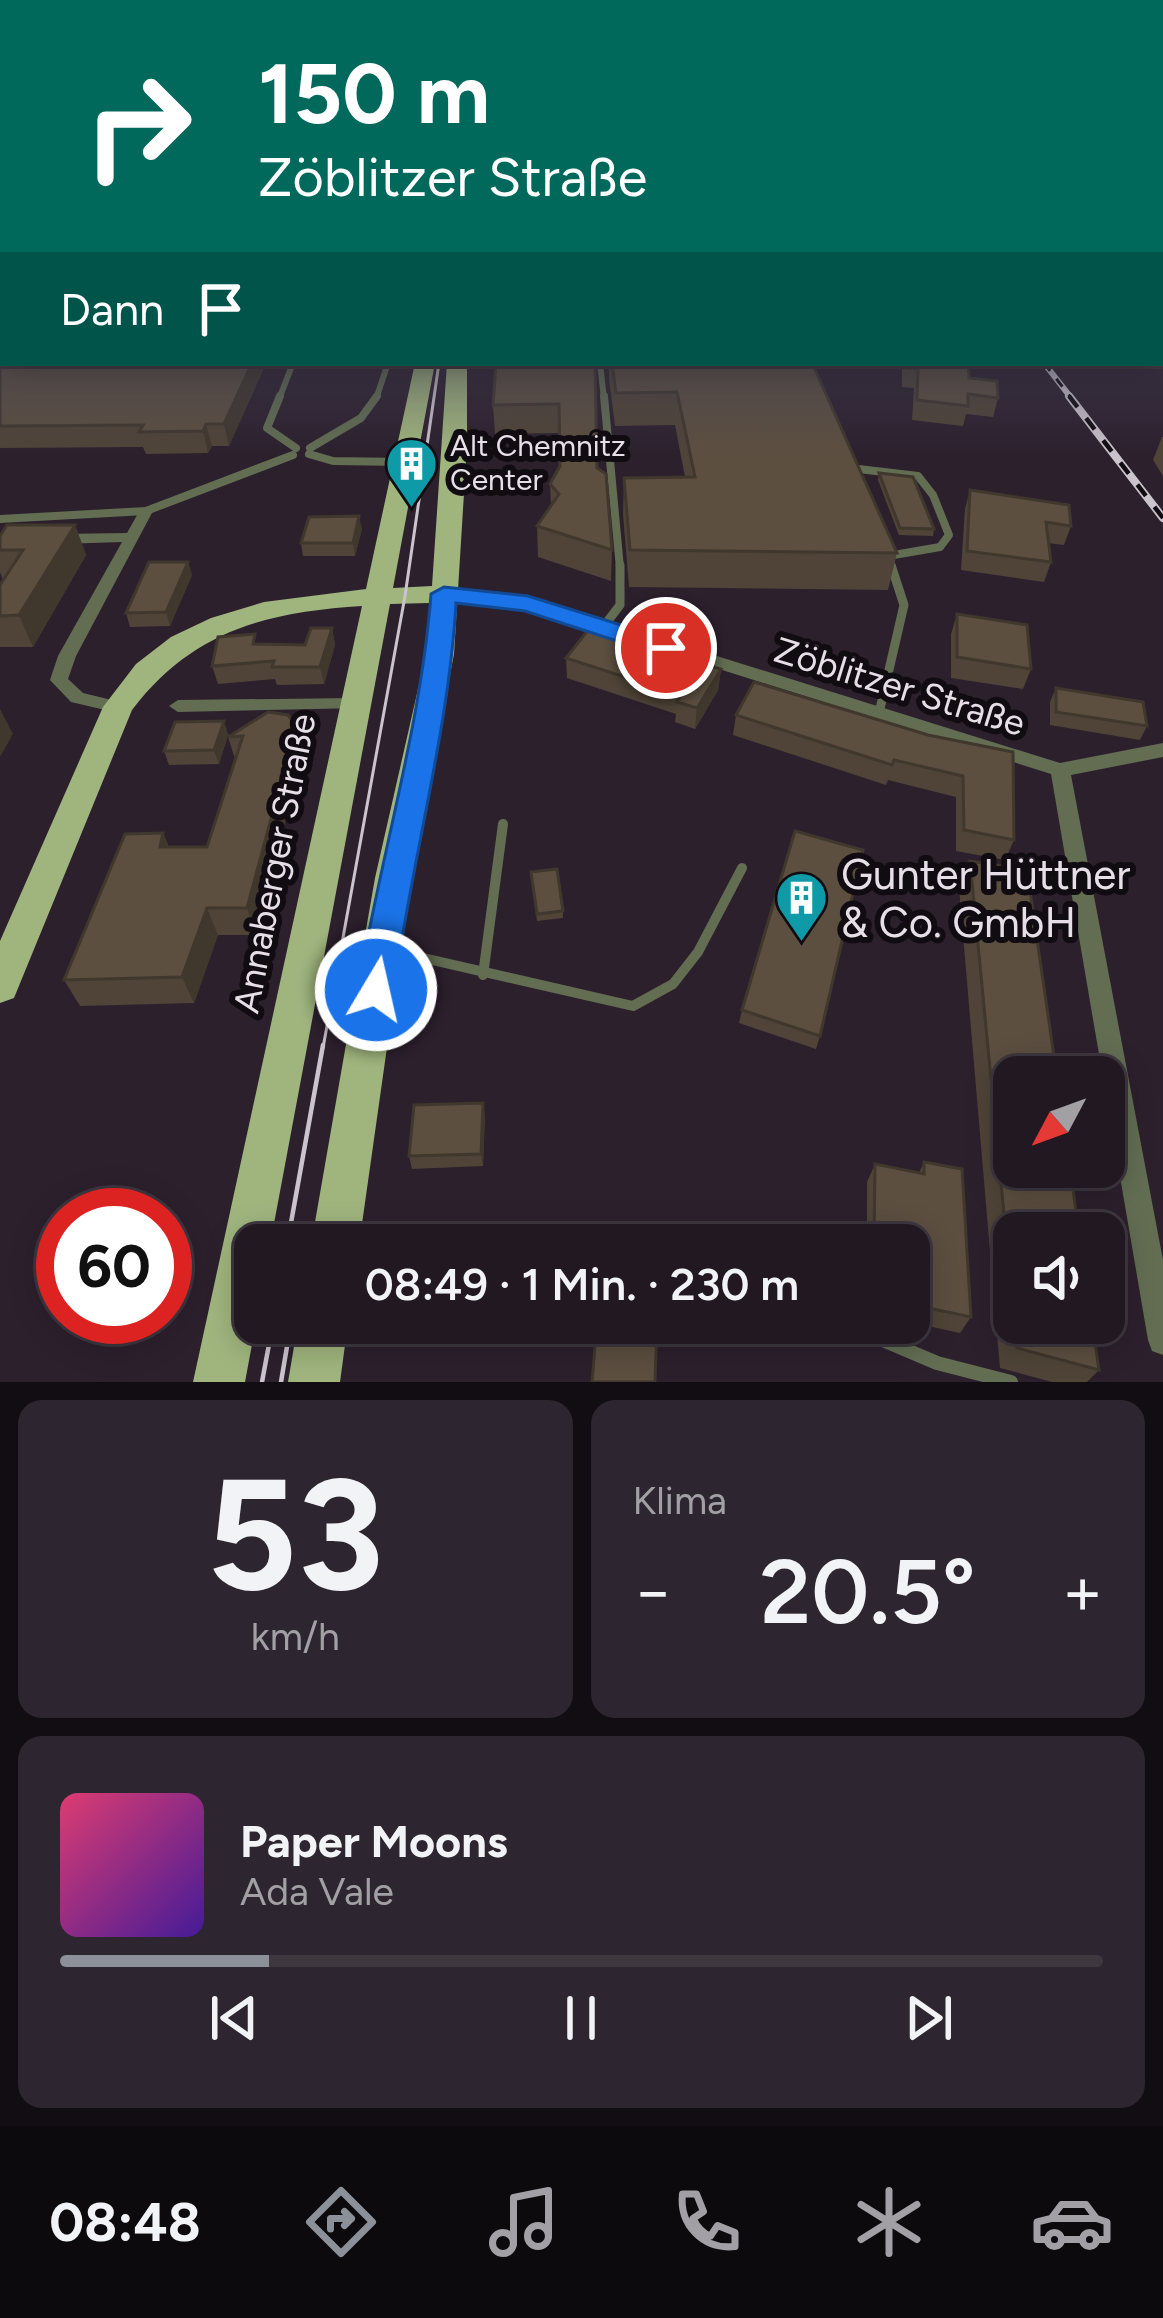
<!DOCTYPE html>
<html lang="de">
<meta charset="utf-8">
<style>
body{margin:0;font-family:Figtree,sans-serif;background:#2d252f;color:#f1f3f6;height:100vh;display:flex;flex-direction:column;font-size:45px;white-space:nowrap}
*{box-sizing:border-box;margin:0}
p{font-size:39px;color:#a2a0a5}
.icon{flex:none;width:66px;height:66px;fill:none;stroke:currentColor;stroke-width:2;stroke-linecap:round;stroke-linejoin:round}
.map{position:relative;height:1382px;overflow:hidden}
.panel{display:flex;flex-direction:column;gap:18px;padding:18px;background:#120d13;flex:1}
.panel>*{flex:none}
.hud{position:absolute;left:0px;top:0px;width:1164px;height:366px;box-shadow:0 6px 30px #0003,0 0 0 3px #3e3740;background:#00695c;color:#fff;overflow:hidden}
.needle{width:78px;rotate:229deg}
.fabs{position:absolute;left:993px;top:1056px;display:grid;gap:24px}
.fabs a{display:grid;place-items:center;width:132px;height:132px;border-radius:24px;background:#211822;box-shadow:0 6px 30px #0003,0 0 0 3px #3e3740;font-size:60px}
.speed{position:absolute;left:36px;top:1188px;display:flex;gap:24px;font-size:60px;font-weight:700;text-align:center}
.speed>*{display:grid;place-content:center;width:156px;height:156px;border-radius:50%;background:#211822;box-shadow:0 6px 30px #0003,0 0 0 3px #3e3740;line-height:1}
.speed .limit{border:18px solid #d22;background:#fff;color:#111}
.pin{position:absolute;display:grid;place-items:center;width:102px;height:102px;color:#fff;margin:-51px;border:6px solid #fff;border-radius:50%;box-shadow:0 3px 12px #0007}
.me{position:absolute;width:132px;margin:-66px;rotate:9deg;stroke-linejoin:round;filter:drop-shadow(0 0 9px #0008)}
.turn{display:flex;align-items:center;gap:42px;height:252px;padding:0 60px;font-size:54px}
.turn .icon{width:156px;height:156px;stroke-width:2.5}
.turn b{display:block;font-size:84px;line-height:102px}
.then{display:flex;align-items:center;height:114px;padding:0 60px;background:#0003;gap:24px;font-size:45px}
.big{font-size:90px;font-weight:600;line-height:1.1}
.panel .card{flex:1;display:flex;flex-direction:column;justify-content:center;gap:18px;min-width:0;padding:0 42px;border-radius:24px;background:#2d252f}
.panel .dial{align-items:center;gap:0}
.dial b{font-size:156px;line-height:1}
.song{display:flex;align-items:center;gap:36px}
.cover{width:144px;height:144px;border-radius:18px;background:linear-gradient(135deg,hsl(340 70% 55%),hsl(260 70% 35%))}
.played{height:12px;border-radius:6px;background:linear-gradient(90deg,#8c9099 20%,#3e3740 20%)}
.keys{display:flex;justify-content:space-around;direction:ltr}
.heat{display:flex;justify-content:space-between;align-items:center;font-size:66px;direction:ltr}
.panel .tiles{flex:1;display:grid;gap:18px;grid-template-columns:1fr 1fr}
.card:last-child{grid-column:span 2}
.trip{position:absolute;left:234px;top:1224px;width:696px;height:120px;border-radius:24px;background:#211822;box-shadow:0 6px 30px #0003,0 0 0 3px #3e3740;font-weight:600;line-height:120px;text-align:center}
.dock{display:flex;height:192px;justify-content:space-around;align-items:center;background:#0d0a0e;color:#a2a0a5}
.dock .icon{width:84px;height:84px}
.dock .selected{color:#8c9099}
.dock b{font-size:54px;color:#f1f3f6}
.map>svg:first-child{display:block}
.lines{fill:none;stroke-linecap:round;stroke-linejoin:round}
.lane-far4{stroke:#626d52;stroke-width:6}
.lane-far3{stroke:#626d52;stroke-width:8}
.lane-far2{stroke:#626d52;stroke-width:9}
.lane-far1{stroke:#626d52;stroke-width:10}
.lane{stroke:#626d52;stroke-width:14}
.street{fill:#626d52;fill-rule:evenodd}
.primary{fill:#a0b57e;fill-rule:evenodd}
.tram-far1{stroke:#ccc4cd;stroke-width:3}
.tram{stroke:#ccc4cd;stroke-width:4.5}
.rail-far1-casing{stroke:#ccc4cd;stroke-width:6}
.rail-casing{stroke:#ccc4cd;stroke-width:8}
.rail-far1{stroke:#110c11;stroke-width:3;stroke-dasharray:10;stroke-linecap:butt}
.rail{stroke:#110c11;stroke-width:4.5;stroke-dasharray:14;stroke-linecap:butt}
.wall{fill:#4f4437}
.shaded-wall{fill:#40372d}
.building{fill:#5c4f40;stroke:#40372d;stroke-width:3}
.route{fill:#1a73e8;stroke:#114b97;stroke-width:3}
.labels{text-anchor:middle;stroke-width:12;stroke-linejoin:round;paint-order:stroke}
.far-poi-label{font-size:30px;fill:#e7dfe8;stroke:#110c11;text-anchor:start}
.street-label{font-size:36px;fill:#e7dfe8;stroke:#110c11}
.near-poi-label{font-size:42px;fill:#e7dfe8;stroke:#110c11;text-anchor:start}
</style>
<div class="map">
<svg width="1163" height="1382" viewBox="0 0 1163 1382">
<rect width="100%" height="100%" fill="#2c202d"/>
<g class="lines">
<!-- lane-far4 -->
<g class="lane-far4">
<path d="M600 363 604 399"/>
<path d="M279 399 293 363"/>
<path d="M376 399 388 363"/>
</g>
<!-- lane-far3 -->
<g class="lane-far3">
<path d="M280 396 267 428 296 448"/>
<path d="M604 396 620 568"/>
<path d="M310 448 361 418 377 396"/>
<path d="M309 454 333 461 404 462"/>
<path d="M850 468 918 476 933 495 949 535 940 547 888 556"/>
<path d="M0 519 146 511 293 455"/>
<path d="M890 562 892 568"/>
</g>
<!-- lane-far2 -->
<g class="lane-far2">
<path d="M604 626 620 605V565"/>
<path d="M879 713 904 605 891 565"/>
</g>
<!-- lane-far1 -->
<g class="lane-far1">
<path d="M393 951 633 1006 673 984 698 952 742 868"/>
<path d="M483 975 503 824"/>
</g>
<!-- lane -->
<path class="lane" d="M843 1323 937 1363 1011 1382"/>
<!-- street -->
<g class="street">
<path d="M146 507 153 511 76 656 68 679 83 693 124 703 127 707 118 713 71 702 50 680 58 656 122 542 59 544 51 539 59 534 127 533 141 508Z"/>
<path d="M444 589 534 599 1060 763 1163 743V757L1071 775 1163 1260V1355L1152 1351 1148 1340 1051 774 526 608 438 597 436 594 438 591Z"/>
<path d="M355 698 361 700 364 704 361 708 178 712 169 706 178 700Z"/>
</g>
<!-- primary -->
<g class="primary">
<path d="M415 363H435L393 588 432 586 447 363H467V445L454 654 411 878 359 1245H311L375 878 426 654 430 603 390 604 270 1245H255L256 1323 245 1382H193L362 606C266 612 192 631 132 710L14 998 0 1003V941L103 707 136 664 171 637 211 618 264 602 366 589Z"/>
<path d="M298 1323H348L340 1382H288Z"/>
</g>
<!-- tram-far1 -->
<path class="tram-far1" d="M323 1048 405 596 439 363"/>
<!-- tram -->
<g class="tram">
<path d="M287 1245 323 1045"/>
<path d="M262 1382 273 1323"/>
<path d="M281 1382 291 1323"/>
</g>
<defs>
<path id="rail-far1" d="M1044 363 1072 399"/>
<path id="rail" d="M1069 396 1163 518"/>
</defs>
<!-- rail-far1 casing -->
<use href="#rail-far1" class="rail-far1-casing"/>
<!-- rail casing -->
<use href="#rail" class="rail-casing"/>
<!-- rail-far1 -->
<use href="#rail-far1" class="rail-far1"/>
<!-- rail -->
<use href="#rail" class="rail"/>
</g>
<!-- wall -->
<g class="wall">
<path d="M0 329 266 363 229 446H212L208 453 146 454 143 447 0 448Z"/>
<path d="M595 363 597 468 612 550 611 581 538 557 537 526 551 505 550 484 560 467 559 433 495 434 493 405Z"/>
<path d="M609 363H812L897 553 888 590 629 587 623 514 624 478 685 477 675 425 615 426 609 378Z"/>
<path d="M902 363H968L969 378 998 398 993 417 966 414 963 426 912 420 914 388 902 387Z"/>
<path d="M1162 437H1163V476L1153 460Z"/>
<path d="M879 473 934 529 933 536 899 535 878 480Z"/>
<path d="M970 490 1071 526 1064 545 1048 543 1051 562 1044 582 961 570 965 509Z"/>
<path d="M75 525 86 555 33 647H0V585L3 580 0 572V536Z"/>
<path d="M362 529 355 556H303L301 543Z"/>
<path d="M188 562 192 575 170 626 130 627 126 613Z"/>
<path d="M957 614 1031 669 1023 689 951 678V634Z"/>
<path d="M332 628 335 645 324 684 277 685 275 679 218 684 212 666 257 644 305 645Z"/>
<path d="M566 658 721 669 718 690 695 729 675 722 676 714 567 678Z"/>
<path d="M1056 688 1147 726 1140 740 1050 725V702Z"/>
<path d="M268 712 303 753 256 935H218L194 1003 80 1006 64 980 163 833 169 847H207L235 759 228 737Z"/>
<path d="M736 715 928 735 1014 840 1005 860 956 851V797L888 780 886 785 733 735Z"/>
<path d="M224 721 228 735 219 764 169 765 164 751Z"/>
<path d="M970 861 1099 1370 1087 1382H1052L1000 1368 959 888Z"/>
<path d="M531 872 563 911V918L537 921Z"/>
<path d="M742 1010 820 1036 816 1049 739 1023Z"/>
<path d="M483 1103 485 1116 483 1166 412 1169 409 1156Z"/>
<path d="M924 1162 971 1317 960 1333 909 1322V1245H867V1182L875 1164 919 1173Z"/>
</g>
<!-- shaded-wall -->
<g class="shaded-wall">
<path d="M252 363H266L229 446 224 424Z"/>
<path d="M206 424 212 446 208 453 203 431Z"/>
<path d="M359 516 362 529 355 556 353 543Z"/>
<path d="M75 525 86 555 33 647 19 615Z"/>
<path d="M188 562 192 575 170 626 166 612Z"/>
<path d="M332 628 335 645 324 684 320 667Z"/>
<path d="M721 669 718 690 695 729 697 708Z"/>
<path d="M0 709 13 734 0 757Z"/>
<path d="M224 721 228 735 219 764 214 750Z"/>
<path d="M296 726 303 753 256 935 247 908Z"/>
<path d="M163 833 174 860 160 847Z"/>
<path d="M207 908 218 935 194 1003 182 977Z"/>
<path d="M483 1103 485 1116 483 1166 481 1154Z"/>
</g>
<!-- building -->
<g class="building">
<path d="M1161 263H1163V297L1161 296Z"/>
<path d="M3 326V363H252L224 424H206L203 431 139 432 143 425 0 426V329Z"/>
<path d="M496 363H595L597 468 606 474 612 550 537 526 559 494 550 484 560 466 559 404 493 405Z"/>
<path d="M612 363H812L897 553 630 550 624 478 695 477 677 392 616 393Z"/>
<path d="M906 363H968L969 378 997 381 998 398 968 394V406L917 400 918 369 907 368Z"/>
<path d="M879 473 913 477 934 529 900 528Z"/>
<path d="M970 490 1069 505 1071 526 1046 522 1051 562 967 551Z"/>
<path d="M359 516 353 543H301L309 517Z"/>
<path d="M7 525H75L19 615 0 616V585L23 550H0V536Z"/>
<path d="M149 562H188L166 612 126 613Z"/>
<path d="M957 614 1027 625 1031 669 957 657Z"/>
<path d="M311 628H332L320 667H272L274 661 212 666 218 637 255 634 253 644 305 645Z"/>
<path d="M589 629 721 669 697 708 677 702 681 695 566 658Z"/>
<path d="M754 682 928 735 1013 752 1014 840 964 830 963 776 894 760 892 765 736 715Z"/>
<path d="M1056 688 1143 702 1147 726 1056 712Z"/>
<path d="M268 712 288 715 296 726 247 908H207L182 977 64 980 125 834 163 833 160 847H207L243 736 228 737Z"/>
<path d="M224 721 214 750 164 751 175 722Z"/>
<path d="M795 831 863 850 820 1036 742 1010Z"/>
<path d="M970 861 1027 870 1057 1077H1014V1167H1070L1079 1233H1014V1318Z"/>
<path d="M557 869 563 911 537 914 531 872Z"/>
<path d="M483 1103 481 1154 409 1156 414 1105Z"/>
<path d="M924 1162 962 1169 971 1317 909 1304V1245H874L875 1164 924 1174Z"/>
<path d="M597 1323H657L655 1382H592Z"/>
<path d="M1014 1323H1092L1099 1370 1017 1348Z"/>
</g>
<!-- sky -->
<linearGradient id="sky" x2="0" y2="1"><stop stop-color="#181219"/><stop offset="0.58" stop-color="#454257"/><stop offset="1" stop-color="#454257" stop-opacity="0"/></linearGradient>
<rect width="1163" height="456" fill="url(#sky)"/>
<!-- route -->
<path class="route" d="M444 587 528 596 676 642 679 648 666 657 525 611 456 603C449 730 411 863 394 990L388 1001 376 1005 363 1001 358 990C380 858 421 727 431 594Z"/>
<!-- icons -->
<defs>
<symbol id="building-pin" viewBox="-11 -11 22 30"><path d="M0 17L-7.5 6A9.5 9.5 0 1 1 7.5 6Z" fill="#0f9aa8" stroke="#110c11"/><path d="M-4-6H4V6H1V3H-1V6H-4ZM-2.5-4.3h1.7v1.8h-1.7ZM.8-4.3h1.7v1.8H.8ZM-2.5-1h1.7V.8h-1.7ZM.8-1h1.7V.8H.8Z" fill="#fff"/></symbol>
</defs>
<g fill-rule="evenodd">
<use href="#building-pin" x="382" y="434" width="59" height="81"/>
<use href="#building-pin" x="772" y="868" width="59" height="81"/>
</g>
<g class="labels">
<!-- far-poi labels -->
<g class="far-poi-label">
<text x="450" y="456">Alt Chemnitz<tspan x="450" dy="34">Center</tspan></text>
</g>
<!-- street labels -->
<g class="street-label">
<text transform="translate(900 686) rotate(17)" y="13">Zöblitzer Straße</text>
<text transform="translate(274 863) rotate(-79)" y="13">Annaberger Straße</text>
</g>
<!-- near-poi labels -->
<g class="near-poi-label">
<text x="841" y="889">Gunter Hüttner<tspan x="841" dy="48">&amp; Co. GmbH</tspan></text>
</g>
</g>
</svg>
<div class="fabs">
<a><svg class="needle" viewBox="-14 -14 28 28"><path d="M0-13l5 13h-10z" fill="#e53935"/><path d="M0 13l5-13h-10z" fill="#a2a0a5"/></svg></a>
<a><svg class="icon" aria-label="sound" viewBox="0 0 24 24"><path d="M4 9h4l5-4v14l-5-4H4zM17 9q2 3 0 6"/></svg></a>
</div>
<div class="speed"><div class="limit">60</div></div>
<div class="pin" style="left:666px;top:648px;background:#d93025"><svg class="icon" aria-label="arrive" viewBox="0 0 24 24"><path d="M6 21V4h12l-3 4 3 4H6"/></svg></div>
<svg class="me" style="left:376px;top:990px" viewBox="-20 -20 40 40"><circle r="17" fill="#1a73e8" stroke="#fff" stroke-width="3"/><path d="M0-11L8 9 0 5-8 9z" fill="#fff"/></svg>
<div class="trip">08:49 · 1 Min. · 230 m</div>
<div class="hud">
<div class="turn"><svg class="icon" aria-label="right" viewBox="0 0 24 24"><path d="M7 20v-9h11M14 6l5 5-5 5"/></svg><div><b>150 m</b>Zöblitzer Straße</div></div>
<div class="then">Dann<svg class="icon" aria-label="arrive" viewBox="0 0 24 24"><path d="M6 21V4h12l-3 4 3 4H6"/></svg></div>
</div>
</div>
<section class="panel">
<div class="tiles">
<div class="card dial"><b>53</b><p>km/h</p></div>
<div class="card"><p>Klima</p>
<div class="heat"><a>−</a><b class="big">20.5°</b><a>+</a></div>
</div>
<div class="card">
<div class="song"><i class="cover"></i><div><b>Paper Moons</b><p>Ada Vale</p></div></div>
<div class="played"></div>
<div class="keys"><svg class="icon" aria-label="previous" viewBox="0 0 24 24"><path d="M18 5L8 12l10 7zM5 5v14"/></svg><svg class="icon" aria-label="pause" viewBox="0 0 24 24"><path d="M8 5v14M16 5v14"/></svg><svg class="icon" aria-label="next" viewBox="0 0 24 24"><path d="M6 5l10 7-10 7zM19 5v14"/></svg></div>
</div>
</div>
</section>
<nav class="dock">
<b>08:48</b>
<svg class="icon selected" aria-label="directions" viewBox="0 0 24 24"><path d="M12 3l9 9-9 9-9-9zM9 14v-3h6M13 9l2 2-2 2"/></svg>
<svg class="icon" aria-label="music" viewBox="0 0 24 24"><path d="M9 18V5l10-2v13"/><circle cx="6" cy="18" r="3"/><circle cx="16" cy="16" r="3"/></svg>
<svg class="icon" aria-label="phone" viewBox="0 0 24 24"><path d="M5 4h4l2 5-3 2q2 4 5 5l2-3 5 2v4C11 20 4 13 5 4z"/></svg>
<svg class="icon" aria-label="climate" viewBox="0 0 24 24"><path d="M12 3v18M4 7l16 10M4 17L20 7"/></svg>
<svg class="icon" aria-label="car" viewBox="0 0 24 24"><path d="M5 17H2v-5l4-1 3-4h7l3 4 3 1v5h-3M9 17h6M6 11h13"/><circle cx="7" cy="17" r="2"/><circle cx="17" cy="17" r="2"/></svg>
</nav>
